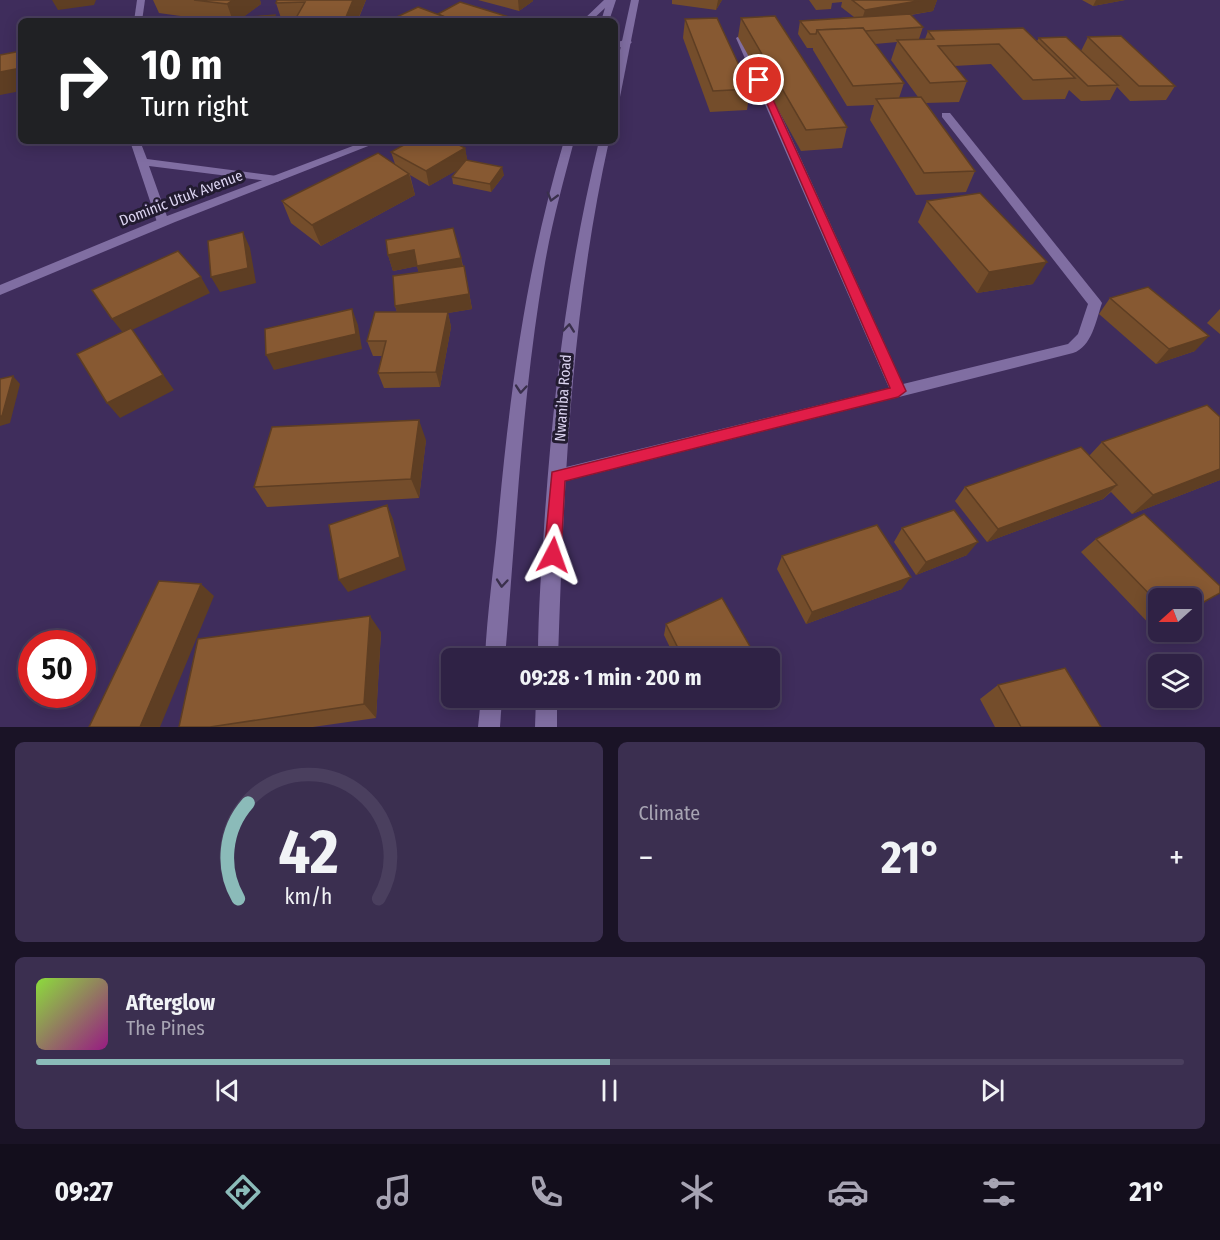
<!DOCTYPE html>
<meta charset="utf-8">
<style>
body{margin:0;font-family:"Fira Sans Condensed",sans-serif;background:#3b2f50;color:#f1f3f6;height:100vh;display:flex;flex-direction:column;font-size:22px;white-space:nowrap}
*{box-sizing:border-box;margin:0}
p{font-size:20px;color:#a7a4b3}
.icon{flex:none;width:33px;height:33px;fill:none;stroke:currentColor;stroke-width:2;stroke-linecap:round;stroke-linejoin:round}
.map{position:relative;height:727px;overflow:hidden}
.sheet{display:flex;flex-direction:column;gap:15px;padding:15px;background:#1a1326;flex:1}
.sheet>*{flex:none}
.hud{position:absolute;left:18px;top:18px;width:600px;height:126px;border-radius:9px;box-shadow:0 3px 15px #0003,0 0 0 2px #4a3f5e;background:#202124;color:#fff;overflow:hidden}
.needle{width:39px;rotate:249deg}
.fabs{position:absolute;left:1148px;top:588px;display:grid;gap:12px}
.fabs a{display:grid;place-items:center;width:54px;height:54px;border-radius:9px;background:#2f2245;box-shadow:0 3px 15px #0003,0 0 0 2px #4a3f5e;font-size:30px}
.speed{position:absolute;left:18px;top:630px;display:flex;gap:12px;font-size:30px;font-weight:700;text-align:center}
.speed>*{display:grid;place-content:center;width:78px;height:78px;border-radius:50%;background:#2f2245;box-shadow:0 3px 15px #0003,0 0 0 2px #4a3f5e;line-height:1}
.speed .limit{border:9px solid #d22;background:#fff;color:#111}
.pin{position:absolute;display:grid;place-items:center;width:51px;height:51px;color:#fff;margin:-26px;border:3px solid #fff;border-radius:50%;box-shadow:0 2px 6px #0007}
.me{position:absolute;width:66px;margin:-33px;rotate:4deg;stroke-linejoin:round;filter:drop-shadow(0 0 4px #0008)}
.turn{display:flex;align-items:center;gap:21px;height:126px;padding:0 24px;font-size:27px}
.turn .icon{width:78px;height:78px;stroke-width:2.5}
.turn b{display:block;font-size:42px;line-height:51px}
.big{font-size:45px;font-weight:700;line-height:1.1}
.sheet .widget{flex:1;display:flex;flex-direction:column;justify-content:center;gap:9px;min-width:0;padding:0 21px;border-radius:9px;background:#3b2f50}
.sheet .dial{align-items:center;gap:0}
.dial svg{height:156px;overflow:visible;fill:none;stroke:#4a3f5e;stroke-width:7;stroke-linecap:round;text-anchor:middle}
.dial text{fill:#f1f3f6;stroke:none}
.song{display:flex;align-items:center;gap:18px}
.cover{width:72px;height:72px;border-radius:9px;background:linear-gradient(135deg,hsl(90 70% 55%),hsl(310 70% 35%))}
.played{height:6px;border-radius:3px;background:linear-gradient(90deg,#8bbbb9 50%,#4a3f5e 50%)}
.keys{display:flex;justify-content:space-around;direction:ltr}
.heat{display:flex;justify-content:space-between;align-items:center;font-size:33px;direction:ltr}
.sheet .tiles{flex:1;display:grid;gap:15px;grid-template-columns:1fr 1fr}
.widget:last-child{grid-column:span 2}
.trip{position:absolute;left:441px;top:648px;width:339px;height:60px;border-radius:9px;background:#2f2245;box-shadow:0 3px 15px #0003,0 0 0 2px #4a3f5e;font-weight:700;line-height:60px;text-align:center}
.dock{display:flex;height:96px;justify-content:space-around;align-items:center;background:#130e1c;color:#a7a4b3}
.dock .icon{width:42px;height:42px}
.dock .on{color:#8bbbb9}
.dock b{font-size:27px;color:#f1f3f6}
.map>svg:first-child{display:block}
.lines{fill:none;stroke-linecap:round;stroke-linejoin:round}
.minor{fill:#806ea2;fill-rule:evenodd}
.tertiary{fill:#806ea2;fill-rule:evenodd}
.secondary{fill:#806ea2;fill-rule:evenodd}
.wall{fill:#744d2b;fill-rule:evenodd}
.shaded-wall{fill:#5e3e23}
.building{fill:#875932;stroke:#5e3e23;stroke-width:1.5}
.oneway{stroke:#3a304c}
.route{fill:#e11d48;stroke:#92132f;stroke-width:1.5}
.labels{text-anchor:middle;stroke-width:6;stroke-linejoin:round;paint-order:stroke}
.street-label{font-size:15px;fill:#ddd5f2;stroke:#221b30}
</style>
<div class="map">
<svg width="1220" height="727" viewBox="0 0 1220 727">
<rect width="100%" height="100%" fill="#3f2d5c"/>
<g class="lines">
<!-- minor -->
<g class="minor">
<path d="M137 0H145L142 21H134Z"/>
<path d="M741 35 746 38 903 384 1068 344 1078 334 1088 304 942 117V113H950L1100 300 1102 303C1096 320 1092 347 1073 353L558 483 552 481 549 476 552 471 558 469 889 388 736 38Z"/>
<path d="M130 141H140L147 159 277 176 283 179 277 182 149 166 169 222 163 226 157 222Z"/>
</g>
<!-- tertiary -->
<g class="tertiary">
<path d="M627 39 632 42 630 44 615 49V43Z"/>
<path d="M366 141H381L175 222 0 295V285L167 216Z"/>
</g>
<!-- secondary -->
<g class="secondary">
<path d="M604 0H616L609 21H601L605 8 591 21H582Z"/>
<path d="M631 0H639L620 97 615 100V73Z"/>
<path d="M564 141H574C563 183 551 226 544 269 522 398 516 528 505 658H485C487 613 494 567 498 522 510 391 526 268 564 141Z"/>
<path d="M599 141H609C571 313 564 483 558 658H538C538 610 542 561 545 513 554 387 569 264 599 141Z"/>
<path d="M481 698H502L500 727H478Z"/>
<path d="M536 698H557V727H535Z"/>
</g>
</g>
<!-- wall -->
<g class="wall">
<path d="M153 0H260L261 4 243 17 275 15 277 21H216L159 13Z"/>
<path d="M366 0 358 20 362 21H282L276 3Z"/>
<path d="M478 0H533V1L519 11Z"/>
<path d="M672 0H722L716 10 672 4Z"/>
<path d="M809 0H937L933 11 911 15 923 27 919 39H925L928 31 1037 41 1039 38 1081 51 1088 37 1175 86 1166 100 1130 101 1117 87 1110 100 1081 101 1069 90 1065 99 1023 100 991 64 954 66 967 81 959 102 926 103 975 171 966 192 916 195 870 120 874 105 847 106 813 50V48H807L798 34 800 21 854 17 841 7 842 2 832 3 831 9 816 10ZM897 42 891 60 918 97 899 98 904 83 875 44Z"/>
<path d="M1082 0H1125L1093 6Z"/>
<path d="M741 18 847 127 842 148 801 151 738 37Z"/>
<path d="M685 19 750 89 747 110 710 112 683 38Z"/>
<path d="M465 148 467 160 504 175 491 192 453 184 452 177 457 170 429 186 410 175 415 195 321 246 291 223 282 201 395 164 391 152Z"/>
<path d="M927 201 1033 284 977 293 918 222Z"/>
<path d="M388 255 461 258 467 281 472 309 448 313 451 327 440 387 384 388 378 373 382 356H373L367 341 397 312 395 306 419 273 417 266 393 271Z"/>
<path d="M1110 298 1195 351 1156 364 1099 314Z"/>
<path d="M1220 309V334L1207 323Z"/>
<path d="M426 440 419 498 267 507 254 487Z"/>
<path d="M1102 442 1220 480 1132 514 1111 492 1103 499 987 542 955 501 965 487 1089 456Z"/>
<path d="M902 528 967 555 916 575 894 542Z"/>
<path d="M1096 539 1205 602 1191 611V598H1158V630L1156 631 1081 552Z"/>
<path d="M782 556 902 589 806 624 777 569Z"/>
<path d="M666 624 756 658H675L664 635Z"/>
<path d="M381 632 376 718 313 727H179Z"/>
<path d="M998 685 1101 727H995L980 699Z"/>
</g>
<!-- shaded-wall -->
<g class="shaded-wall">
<path d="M52 0H96L94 5 58 10Z"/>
<path d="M233 0H260L261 4 238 21H233L227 4Z"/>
<path d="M353 0H366L357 21H347L346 17Z"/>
<path d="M518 0H533V1L519 11Z"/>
<path d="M718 0H722L716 10Z"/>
<path d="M923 0H937L933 11 861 23 865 10Z"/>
<path d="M1096 0H1125L1093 6Z"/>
<path d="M445 17V21H437Z"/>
<path d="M21 68V91L0 95V72Z"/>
<path d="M465 148 468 164 429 186 426 171Z"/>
<path d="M502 167 504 175 491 192 490 184Z"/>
<path d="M409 174 415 195 321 246 312 225Z"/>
<path d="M243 232 250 248 256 283 220 292 211 277Z"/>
<path d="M414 250 418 266 393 271 388 255Z"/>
<path d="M461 258 464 274 421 282 417 266Z"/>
<path d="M1047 262 1033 284 977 293 989 272Z"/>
<path d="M464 266 472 309 448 313 451 327 440 387 436 372 400 321 395 306Z"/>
<path d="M201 277 210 293 132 330 174 390 120 418 107 403 124 334 112 319Z"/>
<path d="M352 309 358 325 362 349 274 370 266 355Z"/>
<path d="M1209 336 1195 351 1156 364 1169 349Z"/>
<path d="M13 376 20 384 10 423 0 426V416Z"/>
<path d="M419 420 426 440 419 498 411 479Z"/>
<path d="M1220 469V480L1132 514 1153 495Z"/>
<path d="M1117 485 1103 499 987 542 998 529Z"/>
<path d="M387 505 393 519 406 570 348 592 339 580Z"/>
<path d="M978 542 967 555 916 575 926 562Z"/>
<path d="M911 577 902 589 806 624 812 612Z"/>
<path d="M201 584 214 596 160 727H140Z"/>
<path d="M1220 593 1205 602 1191 611V609Z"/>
<path d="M370 616 381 632 376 718 364 704Z"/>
</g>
<!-- building -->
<g class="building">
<path d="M194 0H233L227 4Z"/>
<path d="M277 0H353L346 17 296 18 305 2 276 3Z"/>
<path d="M852 0H923L865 10Z"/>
<path d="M460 2 509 17 503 21H451L445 19V17L438 14Z"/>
<path d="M418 7 445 17 437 21H388Z"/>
<path d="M910 14 923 27 865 31 863 28 817 30 816 34H810L800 21Z"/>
<path d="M275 15 273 21H236L238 18Z"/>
<path d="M775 16 847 127 806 130 741 18Z"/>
<path d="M717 18 750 89 713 91 685 19Z"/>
<path d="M863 28 904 83 853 86 817 30Z"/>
<path d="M1023 28 1075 78 1033 80 999 44 938 46 967 81 930 83 897 40 934 39 928 31Z"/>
<path d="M1121 36 1175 86H1139L1088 37Z"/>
<path d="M1066 37 1118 85 1088 86 1039 38Z"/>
<path d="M21 51V68L0 72V55Z"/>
<path d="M921 97 975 171 924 173 876 99Z"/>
<path d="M411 141H451L465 148 426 171 391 152Z"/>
<path d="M378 153 409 174 312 225 282 201Z"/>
<path d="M466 160 502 167 490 184 452 177Z"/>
<path d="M980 193 1047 262 989 272 927 201Z"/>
<path d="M453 228 461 258 417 266 414 250 388 255 386 240Z"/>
<path d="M243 232 248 268 211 277 208 241Z"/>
<path d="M178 251 201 277 112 319 92 290Z"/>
<path d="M464 266 469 294 395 306 393 276Z"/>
<path d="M1148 287 1209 336 1169 349 1110 298Z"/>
<path d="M352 309 356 334 266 355 265 329Z"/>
<path d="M375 312H448L436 372 378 373 386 341H367Z"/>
<path d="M131 328 163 375 107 403 77 354Z"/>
<path d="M13 376 2 416H0V379Z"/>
<path d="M1207 405 1220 417V469L1153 495 1102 442Z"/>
<path d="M419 420 411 479 254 487 272 427Z"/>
<path d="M1081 447 1117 485 998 529 965 487Z"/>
<path d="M387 505 400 557 339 580 329 525Z"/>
<path d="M954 510 978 542 926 562 902 528Z"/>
<path d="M1144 514 1220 586V593L1191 609V598H1158V603L1096 539Z"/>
<path d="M877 525 911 577 812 612 782 556Z"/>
<path d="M159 581 201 584 140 727H89Z"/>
<path d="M722 598 756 657 754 658H683L666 624Z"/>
<path d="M370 616 364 704 210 727H179L198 639Z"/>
<path d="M1065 668 1101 727H1021L998 685Z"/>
</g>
<!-- one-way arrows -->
<defs><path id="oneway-chevron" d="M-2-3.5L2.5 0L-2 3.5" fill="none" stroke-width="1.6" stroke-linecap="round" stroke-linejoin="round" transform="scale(1.5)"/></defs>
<g class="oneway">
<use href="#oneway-chevron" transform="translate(552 197) rotate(106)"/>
<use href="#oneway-chevron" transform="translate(569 328) rotate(-84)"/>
<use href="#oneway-chevron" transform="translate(521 389) rotate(95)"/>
<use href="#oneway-chevron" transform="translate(502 583) rotate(95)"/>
</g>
<!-- route -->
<path class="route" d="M756 78 764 80 906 391 898 397 565 481 561 555 559 561 553 563 547 561 544 555 552 472 890 388Z"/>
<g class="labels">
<!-- street labels -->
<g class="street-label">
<text transform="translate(181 198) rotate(-21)" y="5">Dominic Utuk Avenue</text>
<text transform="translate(563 398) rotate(-86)" y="5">Nwaniba Road</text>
</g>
</g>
</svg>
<div class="fabs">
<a><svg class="needle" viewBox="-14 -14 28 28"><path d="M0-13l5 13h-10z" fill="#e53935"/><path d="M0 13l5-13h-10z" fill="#a7a4b3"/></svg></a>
<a><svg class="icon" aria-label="layers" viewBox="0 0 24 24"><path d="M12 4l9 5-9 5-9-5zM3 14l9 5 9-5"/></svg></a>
</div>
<div class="speed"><div class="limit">50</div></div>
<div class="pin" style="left:759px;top:80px;background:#d93025"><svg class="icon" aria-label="arrive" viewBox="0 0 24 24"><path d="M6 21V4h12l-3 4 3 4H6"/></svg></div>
<svg class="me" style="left:553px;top:555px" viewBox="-20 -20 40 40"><path d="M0-17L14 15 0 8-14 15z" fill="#e11d48" stroke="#fff" stroke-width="4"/></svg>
<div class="trip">09:28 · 1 min · 200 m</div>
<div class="hud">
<div class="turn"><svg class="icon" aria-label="right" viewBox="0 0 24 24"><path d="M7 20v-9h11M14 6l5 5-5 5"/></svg><div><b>10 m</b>Turn right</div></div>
</div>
</div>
<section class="sheet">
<div class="tiles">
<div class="widget dial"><svg viewBox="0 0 100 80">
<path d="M14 69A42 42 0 1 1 86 69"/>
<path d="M14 69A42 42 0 0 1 19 20" stroke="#8bbbb9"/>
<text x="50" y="56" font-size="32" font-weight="700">42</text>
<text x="50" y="72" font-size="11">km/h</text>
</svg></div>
<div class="widget"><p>Climate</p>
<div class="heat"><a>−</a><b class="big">21°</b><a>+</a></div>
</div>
<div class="widget">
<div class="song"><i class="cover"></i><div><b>Afterglow</b><p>The Pines</p></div></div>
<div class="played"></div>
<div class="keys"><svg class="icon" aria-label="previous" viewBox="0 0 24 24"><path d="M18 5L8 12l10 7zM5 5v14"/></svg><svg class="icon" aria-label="pause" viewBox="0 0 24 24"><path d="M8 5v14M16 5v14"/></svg><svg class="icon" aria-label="next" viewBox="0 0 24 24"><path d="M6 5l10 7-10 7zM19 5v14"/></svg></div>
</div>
</div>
</section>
<nav class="dock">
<b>09:27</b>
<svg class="icon on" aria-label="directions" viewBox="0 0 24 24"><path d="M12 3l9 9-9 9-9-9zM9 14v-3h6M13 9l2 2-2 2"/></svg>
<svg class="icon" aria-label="music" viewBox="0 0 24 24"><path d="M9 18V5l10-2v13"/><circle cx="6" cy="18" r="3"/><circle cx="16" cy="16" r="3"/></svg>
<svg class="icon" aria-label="phone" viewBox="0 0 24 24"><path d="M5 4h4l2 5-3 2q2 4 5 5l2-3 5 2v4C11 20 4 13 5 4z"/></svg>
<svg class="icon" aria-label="climate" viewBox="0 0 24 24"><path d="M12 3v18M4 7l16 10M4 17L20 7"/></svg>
<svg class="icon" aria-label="car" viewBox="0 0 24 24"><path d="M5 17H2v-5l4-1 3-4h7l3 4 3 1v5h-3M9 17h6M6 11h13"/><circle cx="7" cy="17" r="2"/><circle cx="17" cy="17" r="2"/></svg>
<svg class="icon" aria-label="filters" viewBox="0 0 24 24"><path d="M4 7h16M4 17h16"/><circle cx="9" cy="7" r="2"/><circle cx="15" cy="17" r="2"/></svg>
<b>21°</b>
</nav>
